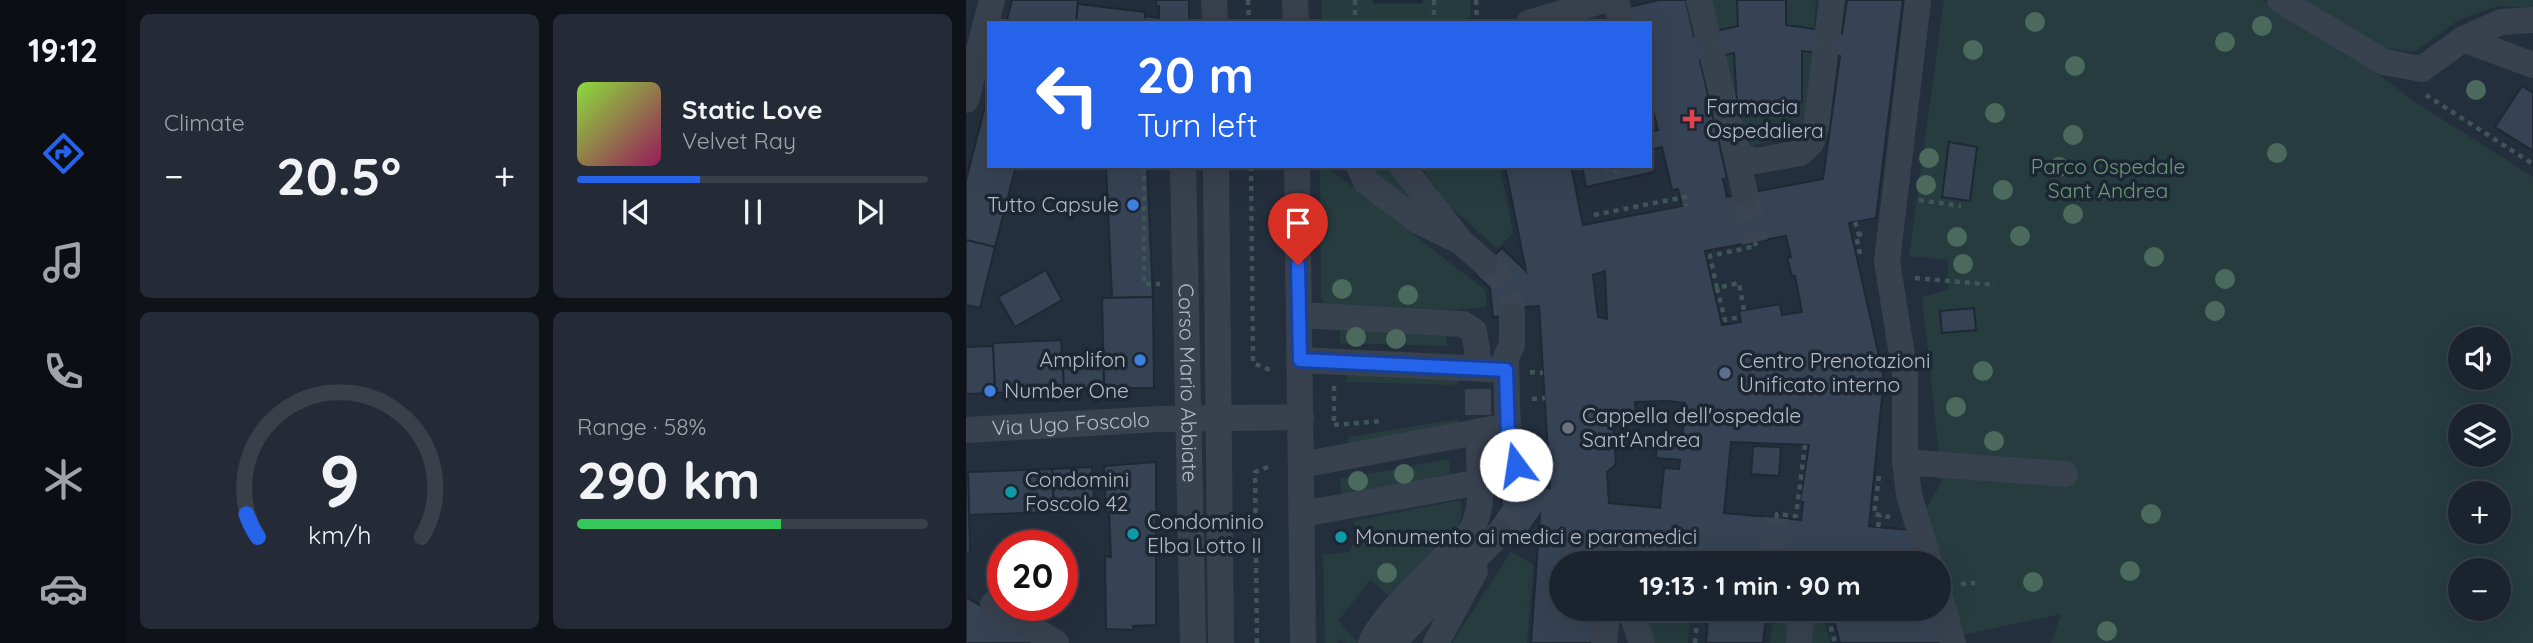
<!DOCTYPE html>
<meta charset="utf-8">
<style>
body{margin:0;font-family:Quicksand,sans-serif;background:#242b36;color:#f1f3f6;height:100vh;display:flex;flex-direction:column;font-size:26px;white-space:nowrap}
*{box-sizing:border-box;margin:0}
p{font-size:23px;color:#a0a4aa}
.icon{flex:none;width:38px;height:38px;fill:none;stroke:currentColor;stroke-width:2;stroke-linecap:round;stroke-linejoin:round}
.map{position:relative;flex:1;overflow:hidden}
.sheet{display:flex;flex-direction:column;gap:14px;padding:14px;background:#0f1319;width:840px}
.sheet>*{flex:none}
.banner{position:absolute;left:21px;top:21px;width:665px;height:147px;border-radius:0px;box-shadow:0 7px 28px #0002,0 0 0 2px #39404a;background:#2563eb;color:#fff;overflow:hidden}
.buttons{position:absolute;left:1482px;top:327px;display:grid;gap:14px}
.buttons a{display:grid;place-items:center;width:63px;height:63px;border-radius:50%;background:#1b232e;box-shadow:0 7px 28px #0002,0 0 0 2px #39404a;font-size:35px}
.speed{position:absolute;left:21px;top:530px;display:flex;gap:14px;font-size:35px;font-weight:700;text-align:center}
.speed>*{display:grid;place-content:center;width:91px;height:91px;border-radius:50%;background:#1b232e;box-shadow:0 7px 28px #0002,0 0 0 2px #39404a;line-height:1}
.speed .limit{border:10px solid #d22;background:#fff;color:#111}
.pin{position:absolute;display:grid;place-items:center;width:60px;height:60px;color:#fff;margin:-72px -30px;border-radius:50% 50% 50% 0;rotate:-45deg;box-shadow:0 0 7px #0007}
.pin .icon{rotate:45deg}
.me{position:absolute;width:77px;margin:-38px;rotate:346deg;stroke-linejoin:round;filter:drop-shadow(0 0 5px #0008)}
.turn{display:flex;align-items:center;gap:24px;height:147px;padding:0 35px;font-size:32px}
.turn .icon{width:91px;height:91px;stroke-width:2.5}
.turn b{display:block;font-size:49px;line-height:60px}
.big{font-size:52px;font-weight:700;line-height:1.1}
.sheet .tile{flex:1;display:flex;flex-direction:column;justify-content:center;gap:10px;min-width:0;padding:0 24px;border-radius:10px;background:#242b36}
.sheet .dial{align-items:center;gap:0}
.dial svg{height:182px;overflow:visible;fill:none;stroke:#39404a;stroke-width:7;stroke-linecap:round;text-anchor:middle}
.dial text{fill:#f1f3f6;stroke:none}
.song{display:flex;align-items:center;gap:21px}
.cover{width:84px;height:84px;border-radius:10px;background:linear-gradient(135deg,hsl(90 70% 55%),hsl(330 70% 35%))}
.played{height:7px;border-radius:4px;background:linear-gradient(90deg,#2563eb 35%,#39404a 35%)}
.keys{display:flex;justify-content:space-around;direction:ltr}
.heat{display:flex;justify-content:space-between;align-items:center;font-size:38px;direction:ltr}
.charge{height:10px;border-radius:5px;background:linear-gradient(90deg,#34c759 58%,#39404a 0)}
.sheet .tiles{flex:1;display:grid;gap:14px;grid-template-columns:repeat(2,1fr)}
.trip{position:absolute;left:583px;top:551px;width:402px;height:70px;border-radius:35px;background:#1b232e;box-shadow:0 7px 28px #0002,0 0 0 2px #39404a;font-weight:700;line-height:70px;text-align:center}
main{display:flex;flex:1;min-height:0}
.tabs{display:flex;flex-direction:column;width:126px;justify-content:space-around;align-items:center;background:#0b0e12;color:#a0a4aa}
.tabs .icon{width:49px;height:49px}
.tabs .current{color:#2563eb}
.tabs b{font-size:32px;color:#f1f3f6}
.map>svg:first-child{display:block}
.green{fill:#263c3f;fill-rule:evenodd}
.building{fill:#364354;stroke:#1f2835;stroke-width:2;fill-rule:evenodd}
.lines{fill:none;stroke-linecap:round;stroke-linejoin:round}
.minor-tunnel{stroke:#3a4453;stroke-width:26;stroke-dasharray:26 13;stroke-linecap:butt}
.path{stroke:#3f5557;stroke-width:4.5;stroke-dasharray:5 5;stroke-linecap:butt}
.minor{stroke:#38414e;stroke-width:26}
.tree{fill:#4b6a5d}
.route-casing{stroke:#184099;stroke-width:18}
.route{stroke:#2563eb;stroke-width:12}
.health-dot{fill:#e0444e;stroke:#1d2633;stroke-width:2.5}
.shop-dot{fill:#3f7fe0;stroke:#1d2633;stroke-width:2.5}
.service-dot{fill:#5c6f8a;stroke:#1d2633;stroke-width:2.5}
.worship-dot{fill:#6b7280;stroke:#1d2633;stroke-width:2.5}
.culture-dot{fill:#0f9aa8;stroke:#1d2633;stroke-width:2.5}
.labels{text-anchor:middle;stroke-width:7;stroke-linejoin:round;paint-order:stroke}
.poi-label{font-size:21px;fill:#b4bcc9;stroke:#1d2633;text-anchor:start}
.park-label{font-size:21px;fill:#6b9a76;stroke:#1d2633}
.street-label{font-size:21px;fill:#b4bcc9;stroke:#1d2633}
</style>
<main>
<nav class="tabs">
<b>19:12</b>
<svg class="icon current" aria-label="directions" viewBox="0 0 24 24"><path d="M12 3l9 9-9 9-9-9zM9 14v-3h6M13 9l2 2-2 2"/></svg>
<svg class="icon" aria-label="music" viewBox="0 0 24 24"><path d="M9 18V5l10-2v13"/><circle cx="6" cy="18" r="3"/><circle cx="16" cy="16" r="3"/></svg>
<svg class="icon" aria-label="phone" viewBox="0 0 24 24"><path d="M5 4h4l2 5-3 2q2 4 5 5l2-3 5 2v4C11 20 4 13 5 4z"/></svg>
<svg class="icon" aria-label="climate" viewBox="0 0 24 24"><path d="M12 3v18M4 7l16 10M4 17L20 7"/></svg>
<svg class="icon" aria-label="car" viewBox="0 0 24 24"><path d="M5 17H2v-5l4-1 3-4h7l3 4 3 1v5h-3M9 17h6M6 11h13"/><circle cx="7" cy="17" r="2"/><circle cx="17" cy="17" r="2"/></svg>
</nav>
<section class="sheet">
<div class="tiles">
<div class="tile"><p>Climate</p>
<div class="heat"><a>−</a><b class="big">20.5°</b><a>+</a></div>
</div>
<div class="tile">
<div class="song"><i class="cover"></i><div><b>Static Love</b><p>Velvet Ray</p></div></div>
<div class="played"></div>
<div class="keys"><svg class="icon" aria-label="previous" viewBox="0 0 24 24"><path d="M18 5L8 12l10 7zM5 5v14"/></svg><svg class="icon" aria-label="pause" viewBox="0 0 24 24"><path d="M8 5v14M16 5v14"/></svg><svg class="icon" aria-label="next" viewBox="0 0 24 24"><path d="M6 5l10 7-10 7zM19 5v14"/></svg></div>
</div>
<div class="tile dial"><svg viewBox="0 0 100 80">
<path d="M14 69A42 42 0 1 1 86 69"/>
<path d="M14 69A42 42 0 0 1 9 59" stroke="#2563eb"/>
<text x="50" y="56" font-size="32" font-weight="700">9</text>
<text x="50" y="72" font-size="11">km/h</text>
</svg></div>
<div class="tile"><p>Range · 58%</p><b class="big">290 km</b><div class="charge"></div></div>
</div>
</section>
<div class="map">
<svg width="1567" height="643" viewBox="0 0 1567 643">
<rect width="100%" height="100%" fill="#242f3e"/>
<!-- green -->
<g class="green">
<path d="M356 0H406L407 4H457V0H504V18L480 23H356Z"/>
<path d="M745 0H771L772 26 751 31Z"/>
<path d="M820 0H850L848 29 820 25Z"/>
<path d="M978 0H1296L1402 66 1446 100 1567 177V643H1085L1095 614 991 636 960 509 976 481 956 297 982 290V260L943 256ZM1494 340H1533V378H1494ZM1494 416H1533V455H1494ZM1494 494H1533V532H1494ZM1494 570H1533V609H1494Z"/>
<path d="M1335 0H1567V8L1533 6 1494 19 1448 52 1412 47Z"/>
<path d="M836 51 846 52 842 125 833 136 783 146 772 140 755 56 768 53Z"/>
<path d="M354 166H364L365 170 519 290 521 307 486 310 368 306 358 303 355 298Z"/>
<path d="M411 166H422L468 216 407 175Z"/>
<path d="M455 166H534L547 233 532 249 482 205Z"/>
<path d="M374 327 480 331 481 346 374 343Z"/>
<path d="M380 375 492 379 491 385 380 382Z"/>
<path d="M492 419 493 426 382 444V437Z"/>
<path d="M483 459 484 474 375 494 374 479Z"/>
<path d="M495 500V518L489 530 422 595 404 580 372 621 392 643H380L372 638V643H359L357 555 383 552 389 541 388 521Z"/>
<path d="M545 552 568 565 561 643H486Z"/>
<path d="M672 609H725L722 643H686Z"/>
<path d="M856 611 864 643H836L838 615Z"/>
<path d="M807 613 830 615 828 643H804Z"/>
</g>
<!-- building -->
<g class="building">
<path d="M46 0H112L110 23H40Z"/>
<path d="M190 0H223V23H179V16L193 18V6H190Z"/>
<rect x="408" y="0" width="47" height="1"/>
<path d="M693 0H720L728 36 772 26 771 0H820V25L876 33 881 0H937L910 218 883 223 918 378 903 526 943 530 953 564H668L639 561 638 564H595V609H635L632 643H565L574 515 551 548 521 526 536 508 534 481 566 480 567 489 584 488 573 306 557 307V316L527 317 524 288 509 274 536 248 560 271 539 166H605L617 225 716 206 712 189 706 190 696 147 684 150V132L692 130 684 97V23H667L663 7ZM836 51 874 56 857 179 761 197 757 179 761 178 734 60 768 53 771 106 836 102ZM820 236 825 257 821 258 826 276H829L836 312 816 315 814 304 773 311 775 322 756 325 739 251ZM639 271 641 319 632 317 627 275ZM701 401 719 403 716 441 691 440 690 458 714 460 713 469 698 468 694 508 643 503 641 472 650 464 647 422 670 421 669 402ZM765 442 843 445 834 502H837L835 520 758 513Z"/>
<path d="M112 4 179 12V23H110Z"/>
<path d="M1556 86 1567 93V151L1529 127Z"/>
<path d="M23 91V166H50L29 247 0 240V180Z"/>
<path d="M983 142 1011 147 1004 201 976 197Z"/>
<path d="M684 153 688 172 620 187 616 166H684Z"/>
<path d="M140 166H181L187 297 146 298Z"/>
<path d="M0 240 29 247 14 308 0 305Z"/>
<path d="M80 270 96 300 49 327 32 297Z"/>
<path d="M187 297 188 388H138L136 298Z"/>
<path d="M1008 308 1010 330 976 333 974 311Z"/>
<path d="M95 340 98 390 29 393 27 343Z"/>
<path d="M27 346 29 393 0 394V347Z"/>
<path d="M137 363 138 388 98 390 97 365Z"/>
<path d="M787 446 815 447 813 476 785 474Z"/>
<path d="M190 462V625L167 626V630L140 629 139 556 145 557 143 512H140L138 466Z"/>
<path d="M126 467 128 499H119L118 512H88L86 469Z"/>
<path d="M86 469 88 512 3 515 2 472Z"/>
<path d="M0 472H2L4 552 0 553Z"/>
<path d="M0 597 76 643H0Z"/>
<path d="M743 609H801L797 643H740Z"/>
<path d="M865 609H965L975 643H874Z"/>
</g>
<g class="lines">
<!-- minor-tunnel -->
<g class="minor-tunnel">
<path d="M779 194 789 242"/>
<path d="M519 263C540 282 545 288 546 316"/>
<path d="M511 350 513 449"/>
<path d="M533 534 549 511 551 481"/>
<path d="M806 564 810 518"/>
</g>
<!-- path -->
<g class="path">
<path d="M282 0 283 23"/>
<path d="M389 0V23"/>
<path d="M468 0V23"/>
<path d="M510 0 511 23"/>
<path d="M1460 95 1567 164"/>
<path d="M178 166V284H194"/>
<path d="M285 166 287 363 304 370"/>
<path d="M641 166 642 171 664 166"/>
<path d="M953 200 995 206"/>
<path d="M628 215 719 197 720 206"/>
<path d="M889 222 893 235"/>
<path d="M894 254 890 236 900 232"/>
<path d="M949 278 1029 285"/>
<path d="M751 288 759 320 774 317"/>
<path d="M778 310 773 283 751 288 744 256 790 246 789 242"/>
<path d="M564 372 577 373"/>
<path d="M368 386V426"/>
<path d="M566 399 579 398"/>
<path d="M368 425 416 421"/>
<path d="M913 476 908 514 924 517"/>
<path d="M810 518 811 514 830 516 839 445"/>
<path d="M912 527 914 515"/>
<path d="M995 584 1009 583"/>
<path d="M735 609 734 615 741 616V609"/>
<path d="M862 617 869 643"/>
<path d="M291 643 289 472 304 466"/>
<path d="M729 643 732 609"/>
</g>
<!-- minor -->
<g class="minor">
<path d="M248 0 249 23"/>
<path d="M329 0 330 23"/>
<path d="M650 0 655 23"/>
<path d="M733 0 741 33"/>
<path d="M952 0 921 261 939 374V462L943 495 964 564"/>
<path d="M1314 0 1418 62 1456 69 1497 39 1535 22 1567 20"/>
<path d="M563 23 638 0"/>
<path d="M862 31 866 0"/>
<path d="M1497 39 1567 65"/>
<path d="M747 57 768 145 777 157 790 161 834 153 845 143 850 128 859 54"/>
<path d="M0 100 26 0"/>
<path d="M768 145 779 194"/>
<path id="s1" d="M217 166 227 643"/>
<path d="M250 166 255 643"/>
<path d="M331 166 337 643"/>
<path d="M393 166 400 182 452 221 495 242"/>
<path d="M436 166 495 242 519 263"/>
<path d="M333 315 497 324 508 331 511 350"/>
<path d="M546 316V345L540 357 541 400 542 435 550 449 551 481"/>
<path d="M334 360 540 370"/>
<path id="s2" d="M0 430 193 419 335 417"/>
<path d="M939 462 1099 474"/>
<path d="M335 465 542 426"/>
<path d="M336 514 514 482"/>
<path d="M646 564 647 562"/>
<path d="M973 593 987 643"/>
<path d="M27 604 90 643"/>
<path d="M664 609 676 643"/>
<path d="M405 643C415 615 482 555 505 531 519 507 513 475 513 449"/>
<path d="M426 643 533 534"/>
<path d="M470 643 509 571"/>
<path d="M638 643 642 609"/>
<path d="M833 643 835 609"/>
</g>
</g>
<!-- trees -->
<g class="tree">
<circle cx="1069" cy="22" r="10"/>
<circle cx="1296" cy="26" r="10"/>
<circle cx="1259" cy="42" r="10"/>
<circle cx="1007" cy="50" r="10"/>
<circle cx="1109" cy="66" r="10"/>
<circle cx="1510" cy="90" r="10"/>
<circle cx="1029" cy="113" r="10"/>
<circle cx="1107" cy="135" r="10"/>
<circle cx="1311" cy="153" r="10"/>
<circle cx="963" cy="158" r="10"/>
<circle cx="1093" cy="167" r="10"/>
<circle cx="960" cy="185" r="10"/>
<circle cx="1037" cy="190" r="10"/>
<circle cx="1107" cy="214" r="10"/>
<circle cx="1054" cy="236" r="10"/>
<circle cx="991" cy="237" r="10"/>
<circle cx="1188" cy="257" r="10"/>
<circle cx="997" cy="264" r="10"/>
<circle cx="1259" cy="279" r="10"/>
<circle cx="376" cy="289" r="10"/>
<circle cx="442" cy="295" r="10"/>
<circle cx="1249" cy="311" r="10"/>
<circle cx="390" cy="337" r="10"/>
<circle cx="430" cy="339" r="10"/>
<circle cx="1017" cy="371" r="10"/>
<circle cx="990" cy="407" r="10"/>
<circle cx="1028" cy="441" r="10"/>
<circle cx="438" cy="474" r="10"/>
<circle cx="392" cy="481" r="10"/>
<circle cx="1185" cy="514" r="10"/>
<circle cx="1164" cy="571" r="10"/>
<circle cx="421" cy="573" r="10"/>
<circle cx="1067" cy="582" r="10"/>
<circle cx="1141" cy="631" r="10"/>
</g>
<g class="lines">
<defs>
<path id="route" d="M332 265 334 360 540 370 542 435 550 449V465"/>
</defs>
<!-- route casing -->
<use href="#route" class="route-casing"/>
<!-- route -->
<use href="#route" class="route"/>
</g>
<!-- markers -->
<path class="health-dot" d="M722.5 108.5h7v7h7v7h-7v7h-7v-7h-7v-7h7z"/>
<g class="shop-dot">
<circle cx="167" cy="205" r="7"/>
<circle cx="174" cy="360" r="7"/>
<circle cx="24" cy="391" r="7"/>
</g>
<circle class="service-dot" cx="759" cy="373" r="7"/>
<circle class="worship-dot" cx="602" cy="428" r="7"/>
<g class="culture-dot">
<circle cx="45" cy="492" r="7"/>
<circle cx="167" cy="534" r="7"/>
<circle cx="375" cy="537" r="7"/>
</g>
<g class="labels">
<!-- poi labels -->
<g class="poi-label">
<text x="740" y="114">Farmacia<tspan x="740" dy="24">Ospedaliera</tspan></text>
<text x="153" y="212" text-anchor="end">Tutto Capsule</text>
<text x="160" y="367" text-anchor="end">Amplifon</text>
<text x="773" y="368">Centro Prenotazioni<tspan x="773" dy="24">Unificato interno</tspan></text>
<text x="38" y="398">Number One</text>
<text x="616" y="423">Cappella dell'ospedale<tspan x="616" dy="24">Sant'Andrea</tspan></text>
<text x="59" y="487">Condomini<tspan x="59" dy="24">Foscolo 42</tspan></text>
<text x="181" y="529">Condominio<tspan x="181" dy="24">Elba Lotto II</tspan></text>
<text x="389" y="544">Monumento ai medici e paramedici</text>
</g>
<!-- park labels -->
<g class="park-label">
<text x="1142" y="174">Parco Ospedale<tspan x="1142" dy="24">Sant Andrea</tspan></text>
</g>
<!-- street labels -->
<g class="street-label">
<text dy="7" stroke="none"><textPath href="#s1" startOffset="217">Corso Mario Abbiate</textPath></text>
<text dy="7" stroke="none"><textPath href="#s2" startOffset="105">Via Ugo Foscolo</textPath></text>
</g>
</g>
</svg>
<div class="buttons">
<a><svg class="icon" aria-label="sound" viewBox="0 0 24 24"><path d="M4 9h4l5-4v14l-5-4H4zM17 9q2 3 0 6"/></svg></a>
<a><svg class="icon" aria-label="layers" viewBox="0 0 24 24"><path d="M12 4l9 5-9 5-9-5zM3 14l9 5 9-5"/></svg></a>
<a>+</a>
<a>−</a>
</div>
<div class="speed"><div class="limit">20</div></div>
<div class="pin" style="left:332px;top:265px;background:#d93025"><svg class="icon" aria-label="arrive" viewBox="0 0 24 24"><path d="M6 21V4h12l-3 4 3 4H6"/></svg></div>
<svg class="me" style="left:550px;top:465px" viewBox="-20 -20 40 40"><circle r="19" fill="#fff"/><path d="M0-13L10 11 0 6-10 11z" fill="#2563eb"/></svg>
<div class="trip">19:13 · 1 min · 90 m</div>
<div class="banner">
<div class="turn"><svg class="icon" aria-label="left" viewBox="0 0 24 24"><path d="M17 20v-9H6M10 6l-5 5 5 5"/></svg><div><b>20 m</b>Turn left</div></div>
</div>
</div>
</main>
